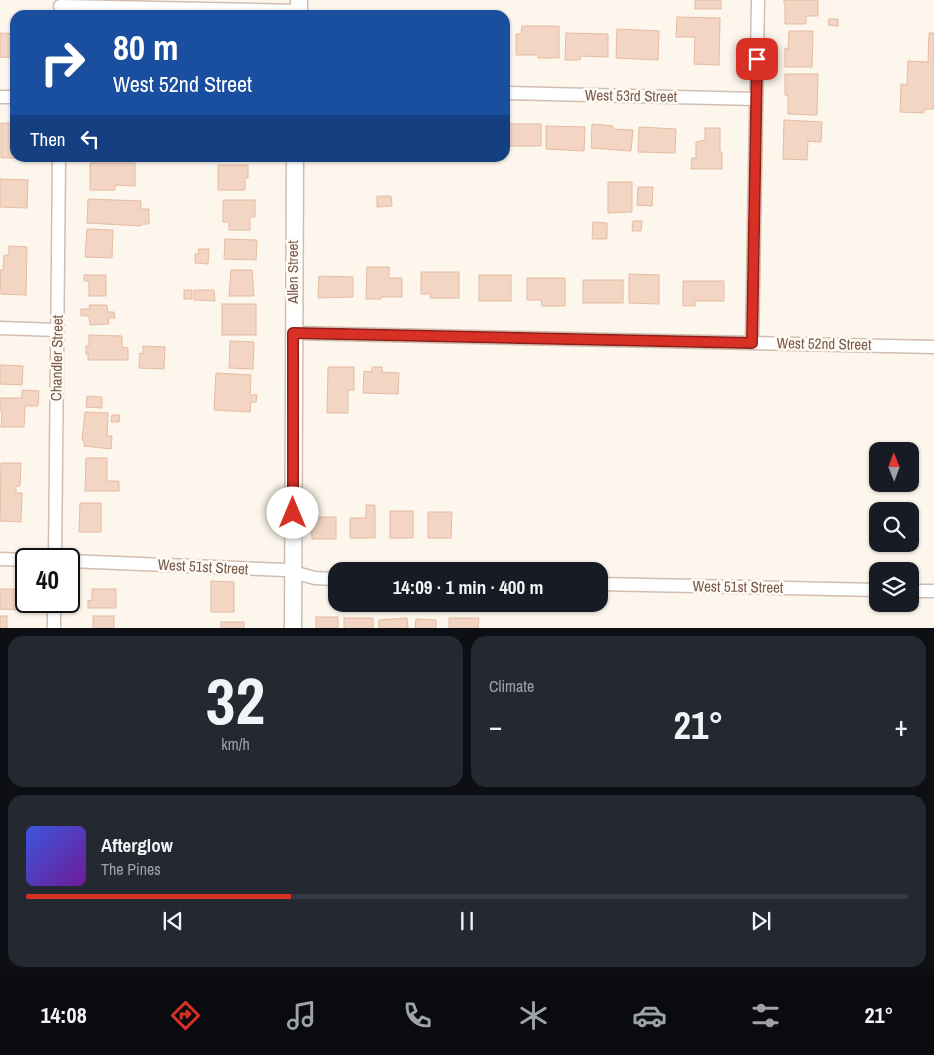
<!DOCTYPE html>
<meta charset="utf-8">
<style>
body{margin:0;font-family:"Archivo Narrow",sans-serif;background:#242831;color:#f1f3f6;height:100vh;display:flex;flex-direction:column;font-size:19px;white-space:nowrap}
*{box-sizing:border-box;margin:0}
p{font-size:16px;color:#9ea1a6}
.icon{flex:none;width:28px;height:28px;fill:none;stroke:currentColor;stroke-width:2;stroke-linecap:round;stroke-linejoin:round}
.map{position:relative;height:628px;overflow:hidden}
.side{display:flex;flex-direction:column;gap:8px;padding:8px;background:#0d0f14;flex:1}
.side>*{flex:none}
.guide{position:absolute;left:10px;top:10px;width:500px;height:152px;border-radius:15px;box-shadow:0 1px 4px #0004;background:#1a4fa0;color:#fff;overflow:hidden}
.needle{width:32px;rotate:359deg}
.fabs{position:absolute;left:869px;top:442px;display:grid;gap:10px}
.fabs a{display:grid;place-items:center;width:50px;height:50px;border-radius:10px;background:#171b24;box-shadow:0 1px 4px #0004;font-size:25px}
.speed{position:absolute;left:15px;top:548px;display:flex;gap:10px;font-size:25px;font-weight:700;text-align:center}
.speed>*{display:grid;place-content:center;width:65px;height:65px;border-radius:50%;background:#171b24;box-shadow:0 1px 4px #0004;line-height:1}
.speed .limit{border:2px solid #111;border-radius:8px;background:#fff;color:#111}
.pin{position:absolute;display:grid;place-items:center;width:42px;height:42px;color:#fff;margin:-21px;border-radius:10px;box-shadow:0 2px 8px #0006}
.me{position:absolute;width:55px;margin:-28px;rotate:0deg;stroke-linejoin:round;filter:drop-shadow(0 0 4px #0008)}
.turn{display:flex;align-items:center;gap:18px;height:105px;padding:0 20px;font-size:22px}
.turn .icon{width:65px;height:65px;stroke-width:2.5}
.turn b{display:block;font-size:35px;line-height:42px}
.then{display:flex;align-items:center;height:48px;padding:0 20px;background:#0003;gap:10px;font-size:19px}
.big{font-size:38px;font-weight:700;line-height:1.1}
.side .card{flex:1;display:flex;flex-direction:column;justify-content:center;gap:8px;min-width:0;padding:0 18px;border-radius:15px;background:#242831}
.side .dial{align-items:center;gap:0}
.dial b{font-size:65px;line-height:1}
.song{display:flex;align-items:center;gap:15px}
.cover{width:60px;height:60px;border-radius:8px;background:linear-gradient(135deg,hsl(230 70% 55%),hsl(280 70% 35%))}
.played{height:5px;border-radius:2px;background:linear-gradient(90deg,#d93025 30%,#363941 30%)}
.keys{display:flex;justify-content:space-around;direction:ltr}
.heat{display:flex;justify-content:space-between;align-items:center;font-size:28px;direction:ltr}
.side .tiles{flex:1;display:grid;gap:8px;grid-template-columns:1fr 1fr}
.card:last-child{grid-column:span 2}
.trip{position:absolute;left:328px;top:562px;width:280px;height:50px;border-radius:15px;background:#171b24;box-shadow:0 1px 4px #0004;font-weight:700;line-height:50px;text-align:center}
.dock{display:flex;height:80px;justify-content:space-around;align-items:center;background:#090b0e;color:#9ea1a6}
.dock .icon{width:35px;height:35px}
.dock .on{color:#d93025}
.dock b{font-size:22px;color:#f1f3f6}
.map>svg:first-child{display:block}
.building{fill:#f3d5c3;stroke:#e6bba3}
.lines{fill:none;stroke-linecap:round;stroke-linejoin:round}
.minor-casing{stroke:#d1beb0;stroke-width:15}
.tertiary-casing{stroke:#d1beb0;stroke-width:19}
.minor{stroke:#fff;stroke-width:12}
.tertiary{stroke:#fff;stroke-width:16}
.route-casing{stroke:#8d1f18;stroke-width:12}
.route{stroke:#d93025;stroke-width:9}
.labels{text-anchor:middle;stroke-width:5;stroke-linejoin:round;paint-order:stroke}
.street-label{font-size:15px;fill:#7a5c4d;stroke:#fffaf3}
</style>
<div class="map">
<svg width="934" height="628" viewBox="0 0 934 628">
<rect width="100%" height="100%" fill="#fdf6ec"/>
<!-- building -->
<g class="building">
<rect x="695" y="0" width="26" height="9"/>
<path d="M784 0H818V16H806V24H785V4H784Z"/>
<path d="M677 17 720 18 719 65 694 64 695 37H676Z"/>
<path d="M829 19H838V26L828 25Z"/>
<path d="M522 26H559V58H538V55H516V34H521Z"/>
<path d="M617 29 659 31 658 60 616 58Z"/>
<path d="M789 31H813L812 67H785V48L788 49Z"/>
<path d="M0 33 15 34V58L0 57Z"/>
<path d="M505 33H508L507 54H505Z"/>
<path d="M566 33 608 34V57L581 56 580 60H565Z"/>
<path d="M929 33H934V109H924V113L900 112 901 84 907 85 908 61 928 62Z"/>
<path d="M785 74H818L817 115 788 114V95H785Z"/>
<path d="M784 120 822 122 821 142 808 141 807 160 783 159Z"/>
<path d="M1 123H15V158H23H1Z"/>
<rect x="505" y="124" width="36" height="22"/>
<path d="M592 124 613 126V129L633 130 631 151 591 148Z"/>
<path d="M546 126 585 127 584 151 546 149Z"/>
<path d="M639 127 676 129 675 153 638 152Z"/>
<path d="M705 128H720V152H722V169H691L692 158H696V142L705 140Z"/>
<path d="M90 163H135V186L115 185V190H90Z"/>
<path d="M218 165H248V178H245V190H218Z"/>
<path d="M0 179 28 180 27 208 0 207Z"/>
<path d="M608 182H632V212L608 213Z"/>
<path d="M638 187H653L652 206 637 205Z"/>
<path d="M377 196H391L392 206 377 207Z"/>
<path d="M88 199 141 201V209H149V224H141V226L87 223Z"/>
<path d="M223 200H255V217H250V230H229V222H223Z"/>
<path d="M633 221H642L641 231H632Z"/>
<path d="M593 222 607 223V239H592Z"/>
<path d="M87 229 113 230 112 258 85 257Z"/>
<path d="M225 239 257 240 256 260 224 259Z"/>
<path d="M9 246 27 247 26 295 1 294 0 270H3L4 255H9Z"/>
<path d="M198 249H209L208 264 195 263V254H199Z"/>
<path d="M367 267H389V278H402V297H381V299H366Z"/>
<path d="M231 270H252L254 296H229Z"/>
<path d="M421 272H459V298H430L431 294H421Z"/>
<path d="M629 274 659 275V304L629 303Z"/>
<path d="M84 275H106V296H89V281H84Z"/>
<rect x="479" y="275" width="32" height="26"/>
<path d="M319 276 353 277V297L318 298Z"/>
<path d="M527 278H565V306H542L541 300H527Z"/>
<rect x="583" y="280" width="40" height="23"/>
<path d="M683 281H724V301H695V306H683Z"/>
<rect x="184" y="290" width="8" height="9"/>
<path d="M194 290H214L215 301 194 300Z"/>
<rect x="222" y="304" width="34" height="31"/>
<path d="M89 305H107L108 312H114L115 318H108L109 324 90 325 89 316H81V309H90Z"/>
<path d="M89 335 122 336V347L128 348V360H88V354H86V346H89Z"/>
<path d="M230 341 254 342 253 369 229 368Z"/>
<path d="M143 346 165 347 164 369 139 368 140 353 143 354Z"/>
<path d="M0 365 23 366 22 385 0 384Z"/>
<path d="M328 367H354V390H348V413H327Z"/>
<path d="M372 367H382V372L399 373 398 394 363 393 364 371 372 372Z"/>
<path d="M216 373 251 375 250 395H257L256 402H251L250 412 214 410Z"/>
<path d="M22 390 39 391 38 406H25L24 427H1L2 412 0 411V398H22Z"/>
<path d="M87 396 102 397V408L86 407Z"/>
<path d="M85 412 108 413 107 436H112L111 449 84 446V441L82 440Z"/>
<path d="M112 415H120L119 422H111Z"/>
<path d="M86 458H107V481H119V491H85Z"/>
<path d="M1 463H21L20 486H16V493H22L21 522 0 521Z"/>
<path d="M80 503H101V532H79Z"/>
<path d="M366 505H375V538H350V518H366Z"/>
<rect x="390" y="511" width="23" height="27"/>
<path d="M428 512H452L451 538H428Z"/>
<path d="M311 517H336V539H312Z"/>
<path d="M211 581 234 582V612H211Z"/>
<path d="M0 589H17V610L0 609Z"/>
<path d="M92 589H116V608H88V600L92 601Z"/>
<rect x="0" y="616" width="7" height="12"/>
<rect x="93" y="616" width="21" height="12"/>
<rect x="316" y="617" width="22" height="11"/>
<rect x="344" y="618" width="29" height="10"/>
<path d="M407 618 408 628H379V620Z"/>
<path d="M449 618H479L478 628H449Z"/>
<path d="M416 619 436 620V628H415Z"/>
<rect x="221" y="622" width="23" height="6"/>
</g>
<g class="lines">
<defs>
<g id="minor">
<path d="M60 6 299 11"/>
<path d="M505 93 756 99"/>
<path d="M0 97H15"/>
<path d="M0 328 57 330"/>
<path d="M293 333 934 347"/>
<path d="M752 343 758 0"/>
<path d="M0 559 26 560"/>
<path d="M55 559 59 158"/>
<path d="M69 561 285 570 315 578 336 579"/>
<path d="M599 584 878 590"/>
<path d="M910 591H934"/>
<path d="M54 628V601"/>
</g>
<g id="tertiary">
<path d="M299 15V0"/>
<path d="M293 628 295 158"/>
</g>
</defs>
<!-- minor casing -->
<use href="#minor" class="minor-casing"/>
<!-- tertiary casing -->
<use href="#tertiary" class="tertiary-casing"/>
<!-- minor -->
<use href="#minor" class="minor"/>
<!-- tertiary -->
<use href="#tertiary" class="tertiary"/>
</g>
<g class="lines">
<defs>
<path id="route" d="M293 513V333L752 343 757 59"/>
</defs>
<!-- route casing -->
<use href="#route" class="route-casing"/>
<!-- route -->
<use href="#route" class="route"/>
</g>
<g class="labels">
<!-- street labels -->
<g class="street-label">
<text transform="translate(631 96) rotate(1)" y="5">West 53rd Street</text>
<text transform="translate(293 272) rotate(-90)" y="5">Allen Street</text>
<text transform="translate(824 344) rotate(1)" y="5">West 52nd Street</text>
<text transform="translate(57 358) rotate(-89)" y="5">Chandler Street</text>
<text transform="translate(203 567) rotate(3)" y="5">West 51st Street</text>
<text transform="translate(738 587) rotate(1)" y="5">West 51st Street</text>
</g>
</g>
</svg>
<div class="fabs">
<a><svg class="needle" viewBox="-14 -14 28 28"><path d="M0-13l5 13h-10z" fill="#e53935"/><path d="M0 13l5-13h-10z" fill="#9ea1a6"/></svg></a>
<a><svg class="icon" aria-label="search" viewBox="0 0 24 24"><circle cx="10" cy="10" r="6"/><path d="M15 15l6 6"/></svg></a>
<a><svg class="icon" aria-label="layers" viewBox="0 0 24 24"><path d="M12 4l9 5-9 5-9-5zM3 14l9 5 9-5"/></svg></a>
</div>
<div class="speed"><div class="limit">40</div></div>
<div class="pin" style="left:757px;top:59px;background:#d93025"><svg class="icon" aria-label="arrive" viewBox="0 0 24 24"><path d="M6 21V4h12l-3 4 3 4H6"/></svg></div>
<svg class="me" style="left:293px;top:513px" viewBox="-20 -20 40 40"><circle r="19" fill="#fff"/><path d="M0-13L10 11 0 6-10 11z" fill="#d93025"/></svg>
<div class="trip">14:09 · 1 min · 400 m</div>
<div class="guide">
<div class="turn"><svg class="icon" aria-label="right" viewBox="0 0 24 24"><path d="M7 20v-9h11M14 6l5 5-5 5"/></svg><div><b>80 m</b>West 52nd Street</div></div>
<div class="then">Then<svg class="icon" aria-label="left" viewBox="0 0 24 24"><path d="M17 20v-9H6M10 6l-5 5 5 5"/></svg></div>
</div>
</div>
<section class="side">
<div class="tiles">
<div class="card dial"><b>32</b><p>km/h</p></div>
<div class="card"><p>Climate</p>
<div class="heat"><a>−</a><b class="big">21°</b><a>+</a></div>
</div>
<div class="card">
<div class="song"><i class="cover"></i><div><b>Afterglow</b><p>The Pines</p></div></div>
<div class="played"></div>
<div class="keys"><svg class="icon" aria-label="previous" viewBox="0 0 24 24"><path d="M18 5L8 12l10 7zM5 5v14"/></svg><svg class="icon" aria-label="pause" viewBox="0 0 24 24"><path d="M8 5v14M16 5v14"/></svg><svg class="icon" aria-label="next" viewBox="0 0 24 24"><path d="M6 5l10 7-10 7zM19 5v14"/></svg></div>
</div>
</div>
</section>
<nav class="dock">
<b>14:08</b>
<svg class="icon on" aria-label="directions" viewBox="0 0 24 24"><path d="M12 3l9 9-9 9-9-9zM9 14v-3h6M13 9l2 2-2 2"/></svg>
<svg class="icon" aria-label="music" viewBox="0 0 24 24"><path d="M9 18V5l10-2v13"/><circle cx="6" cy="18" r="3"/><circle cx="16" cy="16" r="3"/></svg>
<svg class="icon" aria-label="phone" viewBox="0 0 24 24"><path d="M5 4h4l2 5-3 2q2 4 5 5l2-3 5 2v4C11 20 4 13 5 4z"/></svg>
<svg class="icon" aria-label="climate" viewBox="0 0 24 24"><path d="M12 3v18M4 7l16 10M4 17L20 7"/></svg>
<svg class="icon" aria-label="car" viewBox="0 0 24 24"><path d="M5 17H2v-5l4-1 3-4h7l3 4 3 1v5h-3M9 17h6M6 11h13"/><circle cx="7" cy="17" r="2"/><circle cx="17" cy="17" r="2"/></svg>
<svg class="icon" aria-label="filters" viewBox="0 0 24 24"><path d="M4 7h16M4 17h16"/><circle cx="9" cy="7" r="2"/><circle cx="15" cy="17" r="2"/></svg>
<b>21°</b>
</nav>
